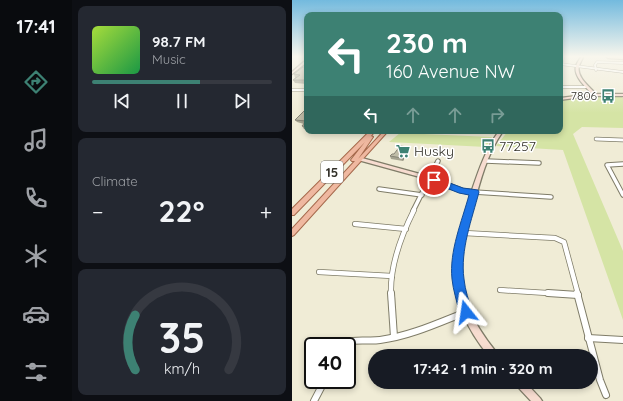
<!DOCTYPE html>
<meta charset="utf-8">
<style>
body{margin:0;font-family:Quicksand,sans-serif;background:#242831;color:#f1f3f6;height:100vh;display:flex;flex-direction:column;font-size:15px;white-space:nowrap}
*{box-sizing:border-box;margin:0}
p{font-size:13px;color:#9ea1a6}
.icon{flex:none;width:22px;height:22px;fill:none;stroke:currentColor;stroke-width:2;stroke-linecap:round;stroke-linejoin:round}
.map{position:relative;flex:1;overflow:hidden}
.side{display:flex;flex-direction:column;gap:6px;padding:6px;background:#0d0f14;width:220px}
.side>*{flex:none}
.banner{position:absolute;left:12px;top:12px;width:259px;height:122px;border-radius:8px;box-shadow:0 2px 6px #0003;background:#3d8173;color:#fff;overflow:hidden}
.speed{position:absolute;left:12px;top:337px;display:flex;gap:8px;font-size:20px;font-weight:700;text-align:center}
.speed>*{display:grid;place-content:center;width:52px;height:52px;border-radius:50%;background:#171b24;box-shadow:0 2px 6px #0003;line-height:1}
.speed .limit{border:2px solid #111;border-radius:6px;background:#fff;color:#111}
.pin{position:absolute;display:grid;place-items:center;width:34px;height:34px;color:#fff;margin:-17px;border:2px solid #fff;border-radius:50%;box-shadow:0 1px 4px #0007}
.me{position:absolute;width:44px;margin:-22px;rotate:345deg;stroke-linejoin:round;filter:drop-shadow(0 0 3px #0008)}
.turn{display:flex;align-items:center;gap:14px;height:84px;padding:0 16px;font-size:18px}
.turn .icon{width:52px;height:52px;stroke-width:2.5}
.turn b{display:block;font-size:28px;line-height:34px}
.lanes{display:flex;align-items:center;height:38px;padding:0 16px;background:#0003;justify-content:center;gap:20px;direction:ltr}
.lanes .off{opacity:.35}
.big{font-size:30px;font-weight:700;line-height:1.1}
.side .card{flex:1;display:flex;flex-direction:column;justify-content:center;gap:6px;min-width:0;padding:0 14px;border-radius:8px;background:#242831}
.side .dial{align-items:center;gap:0}
.dial svg{height:104px;overflow:visible;fill:none;stroke:#363941;stroke-width:7;stroke-linecap:round;text-anchor:middle}
.dial text{fill:#f1f3f6;stroke:none}
.song{display:flex;align-items:center;gap:12px}
.cover{width:48px;height:48px;border-radius:6px;background:linear-gradient(135deg,hsl(80 70% 55%),hsl(140 70% 35%))}
.played{height:4px;border-radius:2px;background:linear-gradient(90deg,#3d8173 60%,#363941 60%)}
.keys{display:flex;justify-content:space-around;direction:ltr}
.heat{display:flex;justify-content:space-between;align-items:center;font-size:22px;direction:ltr}
.trip{position:absolute;left:76px;top:349px;width:230px;height:40px;border-radius:20px;background:#171b24;box-shadow:0 2px 6px #0003;font-weight:700;line-height:40px;text-align:center}
main{display:flex;flex:1;min-height:0}
.tabs{display:flex;flex-direction:column;width:72px;justify-content:space-around;align-items:center;background:#090b0e;color:#9ea1a6}
.tabs .icon{width:28px;height:28px}
.tabs .on{color:#3d8173}
.tabs b{font-size:18px;color:#f1f3f6}
.map>svg:first-child{display:block}
.green{fill:#d5e4a5}
.lines{fill:none;stroke-linecap:round;stroke-linejoin:round}
.street-far4-casing{stroke:#7f7c68;stroke-width:3}
.street-far3-casing{stroke:#7f7c68;stroke-width:4.5}
.street-far2-casing{stroke:#7f7c68;stroke-width:5.5}
.street-far1-casing{stroke:#7f7c68;stroke-width:6}
.street-casing{stroke:#7f7c68;stroke-width:8}
.secondary-casing{stroke:#7f7c68;stroke-width:2.5}
.primary-casing{stroke:#a66a4d;stroke-width:2}
.street-far4{stroke:#fff;stroke-width:2}
.street-far3{stroke:#fff;stroke-width:3}
.street-far2{stroke:#fff;stroke-width:3.5}
.street-far1{stroke:#fff;stroke-width:4.5}
.street{stroke:#fff;stroke-width:6}
.secondary{fill:#f7dcd0;fill-rule:evenodd}
.primary{fill:#efb8a0;fill-rule:evenodd}
.wall{fill:#a5a390}
.shaded-wall{fill:#868476}
.building{fill:#c0bda8;stroke:#868476}
.route{fill:#1a73e8;stroke:#114b97}
.labels{text-anchor:middle;stroke-width:3;stroke-linejoin:round;paint-order:stroke}
.far-poi-label{font-size:12px;fill:#323028;stroke:#fff;text-anchor:end}
.shield{fill:#fff;stroke:#706e68;stroke-width:1}
.shield-label{font-size:13px;font-weight:bold;fill:#323028}
.poi-label{font-size:14px;fill:#323028;stroke:#fff;text-anchor:start}
</style>
<main>
<nav class="tabs">
<b>17:41</b>
<svg class="icon on" aria-label="directions" viewBox="0 0 24 24"><path d="M12 3l9 9-9 9-9-9zM9 14v-3h6M13 9l2 2-2 2"/></svg>
<svg class="icon" aria-label="music" viewBox="0 0 24 24"><path d="M9 18V5l10-2v13"/><circle cx="6" cy="18" r="3"/><circle cx="16" cy="16" r="3"/></svg>
<svg class="icon" aria-label="phone" viewBox="0 0 24 24"><path d="M5 4h4l2 5-3 2q2 4 5 5l2-3 5 2v4C11 20 4 13 5 4z"/></svg>
<svg class="icon" aria-label="climate" viewBox="0 0 24 24"><path d="M12 3v18M4 7l16 10M4 17L20 7"/></svg>
<svg class="icon" aria-label="car" viewBox="0 0 24 24"><path d="M5 17H2v-5l4-1 3-4h7l3 4 3 1v5h-3M9 17h6M6 11h13"/><circle cx="7" cy="17" r="2"/><circle cx="17" cy="17" r="2"/></svg>
<svg class="icon" aria-label="filters" viewBox="0 0 24 24"><path d="M4 7h16M4 17h16"/><circle cx="9" cy="7" r="2"/><circle cx="15" cy="17" r="2"/></svg>
</nav>
<section class="side">
<div class="card">
<div class="song"><i class="cover"></i><div><b>98.7 FM</b><p>Music</p></div></div>
<div class="played"></div>
<div class="keys"><svg class="icon" aria-label="previous" viewBox="0 0 24 24"><path d="M18 5L8 12l10 7zM5 5v14"/></svg><svg class="icon" aria-label="pause" viewBox="0 0 24 24"><path d="M8 5v14M16 5v14"/></svg><svg class="icon" aria-label="next" viewBox="0 0 24 24"><path d="M6 5l10 7-10 7zM19 5v14"/></svg></div>
</div>
<div class="card"><p>Climate</p>
<div class="heat"><a>−</a><b class="big">22°</b><a>+</a></div>
</div>
<div class="card dial"><svg viewBox="0 0 100 80">
<path d="M14 69A42 42 0 1 1 86 69"/>
<path d="M14 69A42 42 0 0 1 14 27" stroke="#3d8173"/>
<text x="50" y="56" font-size="32" font-weight="700">35</text>
<text x="50" y="72" font-size="11">km/h</text>
</svg></div>
</section>
<div class="map">
<svg width="331" height="401" viewBox="0 0 331 401">
<rect width="100%" height="100%" fill="#f0ecd6"/>
<!-- green -->
<g class="green">
<path d="M297 97H330L331 98V128L290 127 281 134 331 251V320L271 150 204 146 216 131H268V101Z"/>
<path d="M108 133 200 137 194 147 97 142Z"/>
</g>
<g class="lines">
<defs>
<g id="street-far4">
<path d="M268 58H271L269 65"/>
<path d="M268 64 331 72"/>
<path d="M304 70 303 65 305 62 331 63"/>
<path d="M268 87H295"/>
<path d="M0 90H15"/>
</g>
<path id="street-far3" d="M304 139 331 140"/>
<g id="street-far2">
<path d="M194 161 247 163"/>
<path d="M331 164 315 165 331 195"/>
<path d="M87 189 130 195"/>
<path d="M182 192 259 197"/>
<path d="M121 211 146 161"/>
</g>
<g id="street-far1">
<path d="M63 224 114 229"/>
<path d="M172 233 263 238 272 242 286 294"/>
<path d="M27 272 100 276"/>
<path d="M208 290 271 294"/>
<path d="M99 294C98 265 109 236 122 210"/>
</g>
<g id="street">
<path d="M99 293 102 337"/>
<path d="M256 293 286 295"/>
<path d="M285 293 308 380 314 395"/>
<path d="M296 338 331 340"/>
<path d="M49 346C61 337 74 342 88 340 118 336 146 323 174 312"/>
<path d="M22 401 33 380"/>
</g>
<g id="secondary">
<path d="M289 57H291C290 60 288 63 287 66 284 77 298 87 304 94H331V96H297L268 100V98L300 94C294 87 281 76 284 66 285 63 287 60 289 57Z"/>
<path d="M315 57H331V59L316 58Z"/>
<path d="M14 60H15V62L0 74V72Z"/>
<path d="M207 131H211C195 154 188 181 181 208 177 222 172 237 170 252 165 292 180 323 205 353L206 356H197C176 331 160 299 162 266 164 241 173 217 179 194L168 192 135 179 66 160V159L68 158H70L139 177 171 189 180 190C187 169 194 149 207 131Z"/>
<path d="M222 382H233L248 398 250 401H239L224 385Z"/>
</g>
<path id="primary" d="M78 131H83L79 136 81 137 66 159 92 131H96L2 235 0 236V229L63 161H60L59 160 73 142 2 215H0V209Z"/>
</defs>
<!-- street-far4 casing -->
<use href="#street-far4" class="street-far4-casing"/>
<!-- street-far3 casing -->
<use href="#street-far3" class="street-far3-casing"/>
<!-- street-far2 casing -->
<use href="#street-far2" class="street-far2-casing"/>
<!-- street-far1 casing -->
<use href="#street-far1" class="street-far1-casing"/>
<!-- street casing -->
<use href="#street" class="street-casing"/>
<!-- secondary casing -->
<use href="#secondary" class="secondary-casing"/>
<!-- primary casing -->
<use href="#primary" class="primary-casing"/>
<!-- street-far4 -->
<use href="#street-far4" class="street-far4"/>
<!-- street-far3 -->
<use href="#street-far3" class="street-far3"/>
<!-- street-far2 -->
<use href="#street-far2" class="street-far2"/>
<!-- street-far1 -->
<use href="#street-far1" class="street-far1"/>
<!-- street -->
<use href="#street" class="street"/>
<!-- secondary -->
<use href="#secondary" class="secondary"/>
<!-- primary -->
<use href="#primary" class="primary"/>
</g>
<!-- wall -->
<g class="wall">
<path d="M15 67V84L3 83 1 80 3 78 2 74Z"/>
<path d="M15 110V129H12L10 126 12 124 5 122 3 120Z"/>
<path d="M116 150 112 156V159L111 161 99 159 98 156 102 154Z"/>
</g>
<!-- shaded-wall -->
<g class="shaded-wall">
<path d="M116 147V150L110 158V155Z"/>
<path d="M112 156V159L111 161 110 158Z"/>
</g>
<!-- building -->
<g class="building">
<path d="M11 67H15V80H1L8 75 2 74Z"/>
<path d="M13 110H15V126H10L14 121 3 120Z"/>
<path d="M108 146 116 147 110 155 112 156 110 158 98 156 100 154H102Z"/>
</g>
<!-- sky -->
<linearGradient id="sky" x2="0" y2="1"><stop stop-color="#73bade"/><stop offset="0.5" stop-color="#f8f6ed"/><stop offset="1" stop-color="#f8f6ed" stop-opacity="0"/></linearGradient>
<rect width="331" height="113" fill="url(#sky)"/>
<!-- route -->
<path class="route" d="M142 177 171 188 186 190 187 192C180 219 168 250 172 279 173 290 177 301 180 312L178 317 174 319 169 317 167 312C165 301 161 290 160 279 157 251 170 221 177 195L167 193 139 182 138 180 139 178Z"/>
<!-- icons -->
<defs>
<symbol id="bus-bare" viewBox="-9 -9 18 18"><path d="M-5-6H5V4H4V6H2V4H-2V6H-4V4H-5ZM-3.5-4V0h7V-4ZM-3.5 1.2v1.5H-2V1.2ZM2 1.2v1.5H3.5V1.2Z" fill="#3d8173" stroke="#fff" stroke-width="2.5" paint-order="stroke"/></symbol>
<symbol id="supermarket-bare" viewBox="-9 -9 18 18"><path d="M-6-5.5h2.5l.6 2H6L4.5 2H-2.5L-4.4-4H-6ZM-1.5 3.2a1.3 1.3 0 1 0 .1 0ZM3 3.2a1.3 1.3 0 1 0 .1 0Z" fill="#3d8173" stroke="#fff" stroke-width="2.5" paint-order="stroke"/></symbol>
</defs>
<g fill-rule="evenodd">
<use href="#bus-bare" x="306" y="86" width="20" height="20"/>
<use href="#bus-bare" x="186" y="136" width="20" height="20"/>
<use href="#supermarket-bare" x="101" y="141" width="20" height="20"/>
</g>
<g class="labels">
<!-- far-poi labels -->
<g class="far-poi-label">
<text x="305" y="100">7806</text>
</g>
<!-- shield labels -->
<rect class="shield" x="29" y="161" width="22" height="22" rx="3"/>
<g class="shield-label">
<text x="40" y="177">15</text>
</g>
<!-- poi labels -->
<g class="poi-label">
<text x="207" y="151">77257</text>
<text x="122" y="156">Husky</text>
</g>
</g>
</svg>
<div class="speed"><div class="limit">40</div></div>
<div class="pin" style="left:142px;top:180px;background:#d93025"><svg class="icon" aria-label="arrive" viewBox="0 0 24 24"><path d="M6 21V4h12l-3 4 3 4H6"/></svg></div>
<svg class="me" style="left:174px;top:312px" viewBox="-20 -20 40 40"><path d="M0-17L14 15 0 8-14 15z" fill="#1a73e8" stroke="#fff" stroke-width="4"/></svg>
<div class="trip">17:42 · 1 min · 320 m</div>
<div class="banner">
<div class="turn"><svg class="icon" aria-label="left" viewBox="0 0 24 24"><path d="M17 20v-9H6M10 6l-5 5 5 5"/></svg><div><b>230 m</b>160 Avenue NW</div></div>
<div class="lanes"><svg class="icon" aria-label="left" viewBox="0 0 24 24"><path d="M17 20v-9H6M10 6l-5 5 5 5"/></svg><svg class="icon off" aria-label="ahead" viewBox="0 0 24 24"><path d="M12 20V5M6 11l6-6 6 6"/></svg><svg class="icon off" aria-label="ahead" viewBox="0 0 24 24"><path d="M12 20V5M6 11l6-6 6 6"/></svg><svg class="icon off" aria-label="right" viewBox="0 0 24 24"><path d="M7 20v-9h11M14 6l5 5-5 5"/></svg></div>
</div>
</div>
</main>
